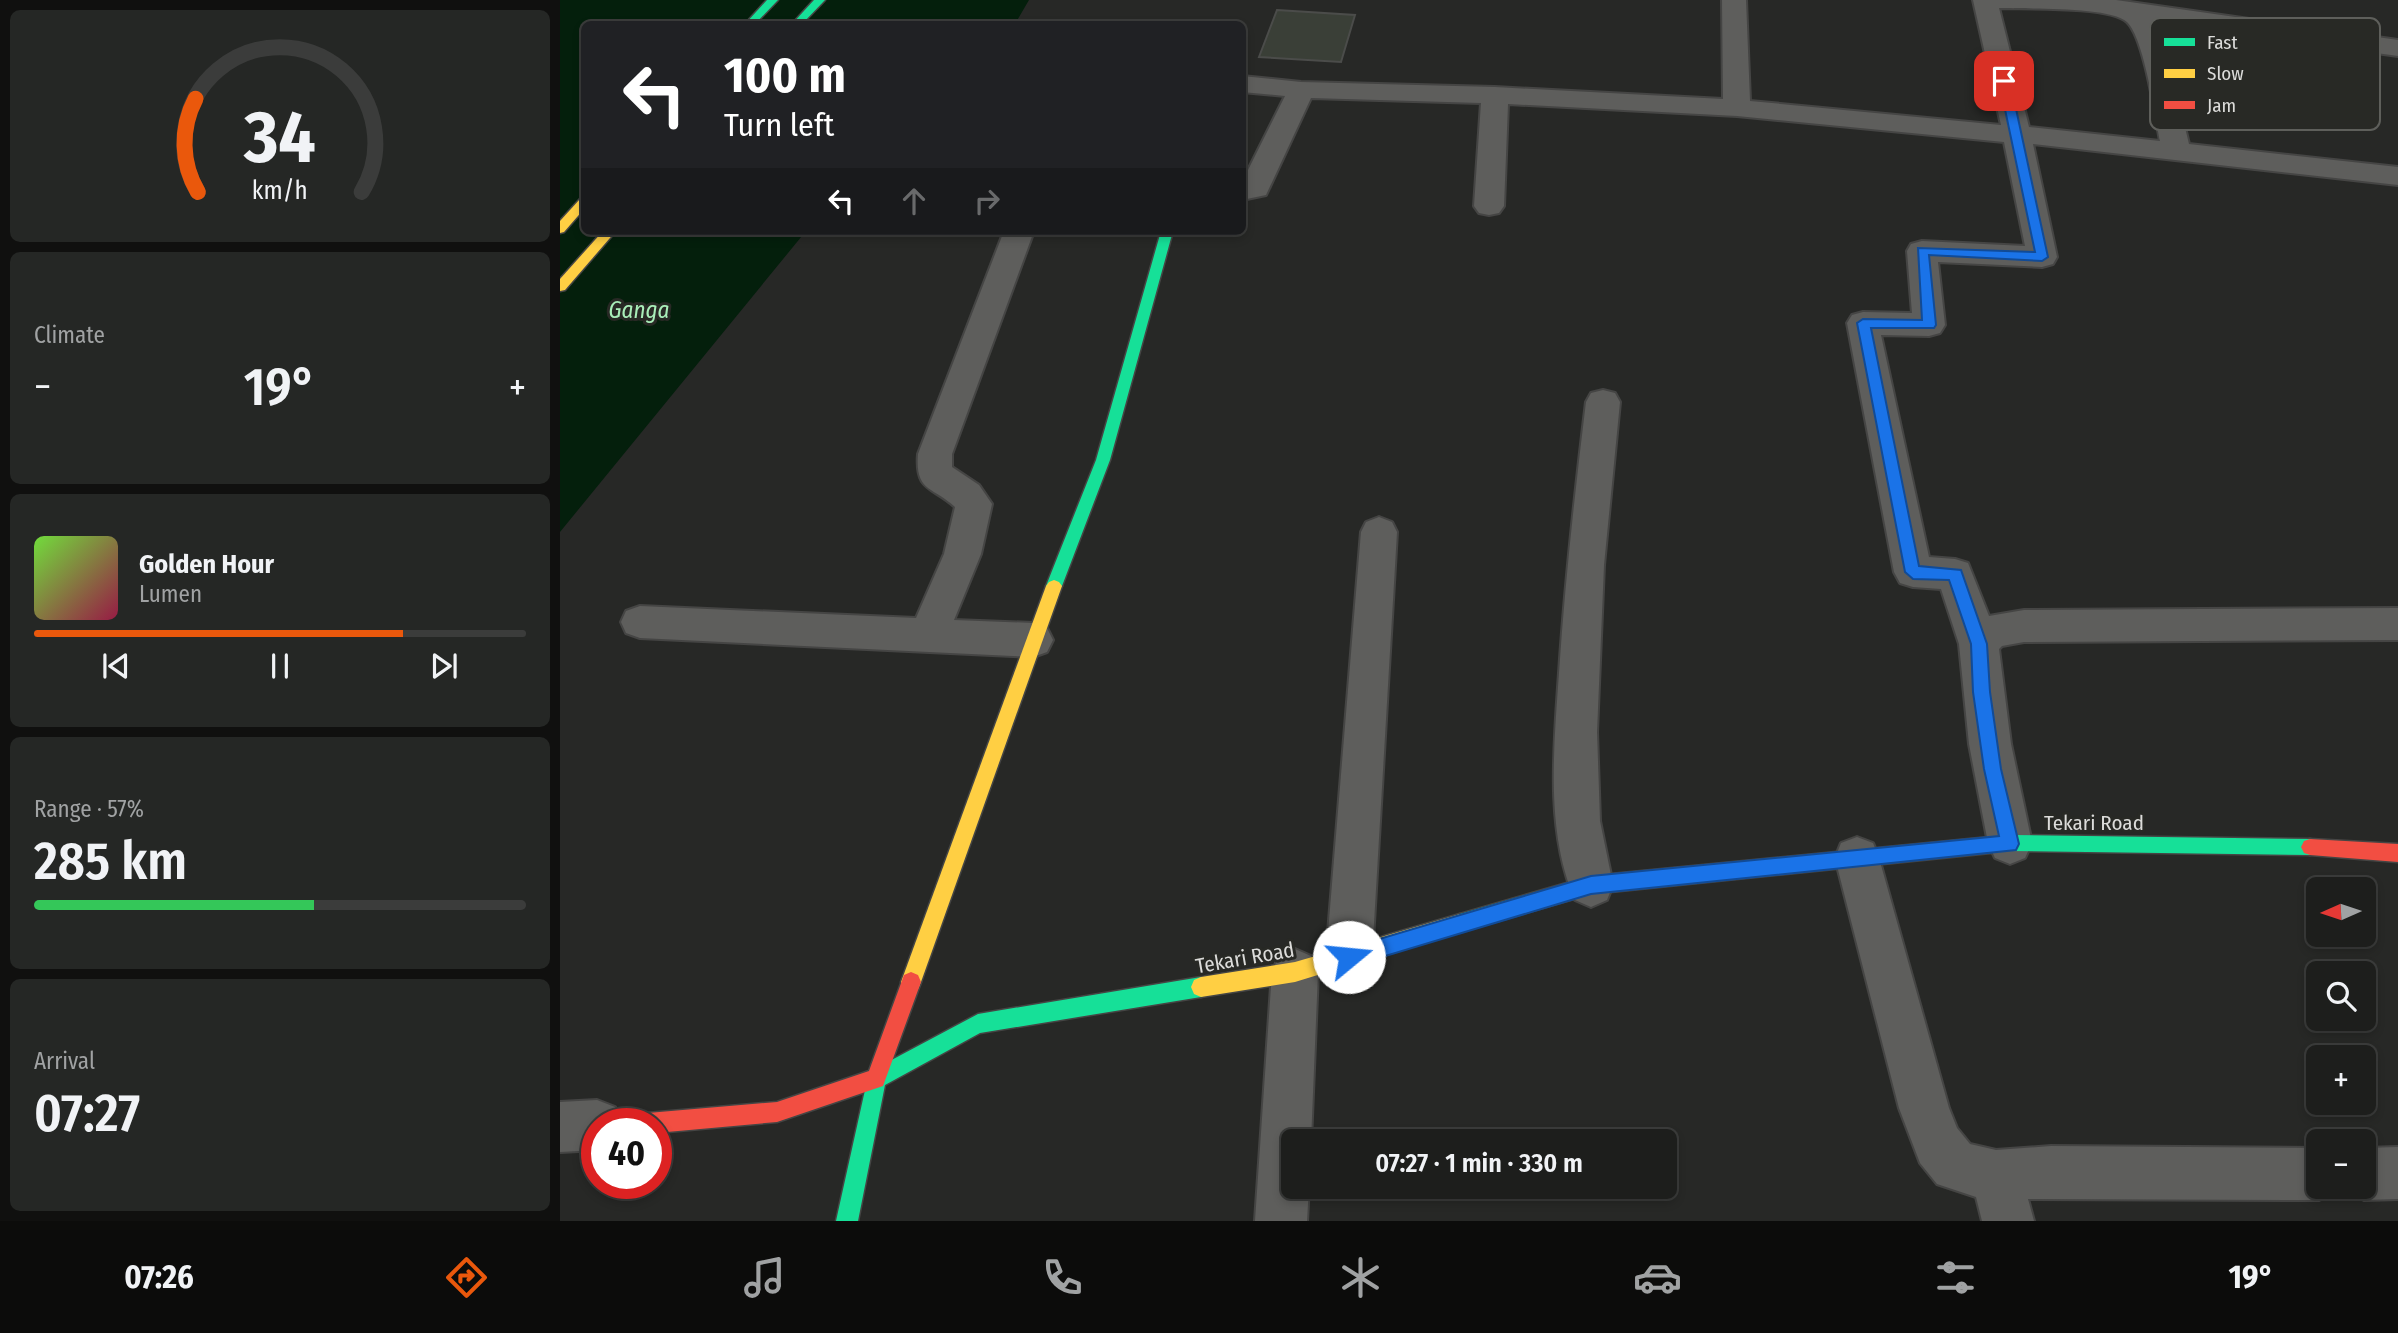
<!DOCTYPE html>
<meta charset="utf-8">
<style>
body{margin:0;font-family:"Fira Sans Condensed",sans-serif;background:#252725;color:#f1f3f6;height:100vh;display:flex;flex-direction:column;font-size:26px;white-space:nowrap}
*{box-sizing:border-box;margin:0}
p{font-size:23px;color:#a0a2a3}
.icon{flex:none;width:38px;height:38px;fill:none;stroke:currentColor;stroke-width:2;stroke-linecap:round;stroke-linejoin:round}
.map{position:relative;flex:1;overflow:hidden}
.sheet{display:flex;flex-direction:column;gap:10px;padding:10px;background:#10100f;width:560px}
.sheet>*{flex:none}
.top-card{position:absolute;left:21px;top:21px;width:665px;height:214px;border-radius:10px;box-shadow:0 4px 10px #0003,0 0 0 2px #3b3c3b;background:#202124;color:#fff;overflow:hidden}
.needle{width:46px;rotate:267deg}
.buttons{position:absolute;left:1746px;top:877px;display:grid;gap:14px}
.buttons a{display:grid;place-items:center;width:70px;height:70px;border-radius:10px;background:#1d1e1c;box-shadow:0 4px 10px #0003,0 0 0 2px #3b3c3b;font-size:35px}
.speed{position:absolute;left:21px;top:1108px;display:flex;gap:14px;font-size:35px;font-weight:700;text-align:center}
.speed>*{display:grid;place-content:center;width:91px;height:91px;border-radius:50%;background:#1d1e1c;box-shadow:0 4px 10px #0003,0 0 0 2px #3b3c3b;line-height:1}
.speed .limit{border:10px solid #d22;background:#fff;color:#111}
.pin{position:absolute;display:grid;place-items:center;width:60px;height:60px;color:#fff;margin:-30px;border-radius:14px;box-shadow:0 4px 10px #0006}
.me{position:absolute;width:77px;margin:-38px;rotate:73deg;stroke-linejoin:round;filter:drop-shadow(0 0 5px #0008)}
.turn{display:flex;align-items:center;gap:24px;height:147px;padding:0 28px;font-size:32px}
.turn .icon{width:91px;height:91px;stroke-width:2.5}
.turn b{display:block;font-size:49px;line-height:60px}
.lanes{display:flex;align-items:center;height:66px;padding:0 28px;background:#0003;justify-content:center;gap:35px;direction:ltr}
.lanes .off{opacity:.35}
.big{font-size:52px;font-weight:600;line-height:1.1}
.sheet .widget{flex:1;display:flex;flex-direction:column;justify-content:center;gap:10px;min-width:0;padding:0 24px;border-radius:10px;background:#252725}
.sheet .dial{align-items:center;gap:0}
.dial svg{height:182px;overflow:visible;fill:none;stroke:#3b3c3b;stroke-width:7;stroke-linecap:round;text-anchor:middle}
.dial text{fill:#f1f3f6;stroke:none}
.song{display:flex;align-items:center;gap:21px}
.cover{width:84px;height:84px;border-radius:10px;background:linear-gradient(135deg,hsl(100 70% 55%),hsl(340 70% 35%))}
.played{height:7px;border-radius:4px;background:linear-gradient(90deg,#ea580c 75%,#3b3c3b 75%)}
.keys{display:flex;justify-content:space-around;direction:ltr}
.heat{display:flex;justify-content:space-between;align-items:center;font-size:38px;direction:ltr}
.charge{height:10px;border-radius:5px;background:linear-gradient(90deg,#34c759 57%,#3b3c3b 0)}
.trip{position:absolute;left:721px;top:1129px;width:396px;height:70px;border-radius:10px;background:#1d1e1c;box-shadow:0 4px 10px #0003,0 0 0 2px #3b3c3b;font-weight:600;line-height:70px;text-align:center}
.dock{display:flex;height:112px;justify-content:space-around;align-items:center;background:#0c0c0b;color:#a0a2a3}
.dock .icon{width:49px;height:49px}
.dock .selected{color:#ea580c}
.dock b{font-size:32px;color:#f1f3f6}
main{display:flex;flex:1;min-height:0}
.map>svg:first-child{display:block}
.water{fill:#041f0c}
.building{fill:#3a3f37;stroke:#4b4c4a;stroke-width:2}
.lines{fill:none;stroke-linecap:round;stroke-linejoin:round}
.street-casing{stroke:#454544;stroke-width:4}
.fast-casing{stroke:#454544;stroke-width:3}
.slow-casing{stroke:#454544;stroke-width:3}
.jam-casing{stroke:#454544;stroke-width:3}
.street{fill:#5e5e5c;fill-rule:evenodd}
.fast{fill:#16e098;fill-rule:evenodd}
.slow{fill:#ffcf43;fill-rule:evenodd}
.jam{fill:#f24e42;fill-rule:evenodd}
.route{fill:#1a73e8;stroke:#114b97;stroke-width:2}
.labels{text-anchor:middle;stroke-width:6;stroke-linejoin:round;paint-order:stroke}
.street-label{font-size:21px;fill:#dcdcda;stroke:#282925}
.water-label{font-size:23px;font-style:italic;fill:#a9eeb9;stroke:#282925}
.key{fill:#282925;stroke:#5e5f5b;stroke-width:2}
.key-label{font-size:19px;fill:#dcdcda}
</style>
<main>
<section class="sheet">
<div class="widget dial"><svg viewBox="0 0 100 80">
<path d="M14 69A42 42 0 1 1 86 69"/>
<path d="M14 69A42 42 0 0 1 13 28" stroke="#ea580c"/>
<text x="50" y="56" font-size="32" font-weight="700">34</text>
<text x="50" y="72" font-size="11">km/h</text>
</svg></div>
<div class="widget"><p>Climate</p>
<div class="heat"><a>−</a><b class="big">19°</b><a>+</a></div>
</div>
<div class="widget">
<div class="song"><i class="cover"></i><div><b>Golden Hour</b><p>Lumen</p></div></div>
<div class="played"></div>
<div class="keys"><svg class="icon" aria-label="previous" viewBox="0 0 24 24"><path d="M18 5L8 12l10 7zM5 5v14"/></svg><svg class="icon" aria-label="pause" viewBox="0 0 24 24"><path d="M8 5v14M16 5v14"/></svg><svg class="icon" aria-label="next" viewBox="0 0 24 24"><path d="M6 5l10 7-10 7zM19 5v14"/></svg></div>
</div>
<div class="widget"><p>Range · 57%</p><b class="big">285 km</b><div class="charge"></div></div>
<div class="widget"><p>Arrival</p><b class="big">07:27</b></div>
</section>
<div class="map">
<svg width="1838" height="1221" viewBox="0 0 1838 1221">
<rect width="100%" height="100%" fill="#272826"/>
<!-- water -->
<path class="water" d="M0 0H469L455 24H24V231H246L0 532Z"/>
<!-- building -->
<path class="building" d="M717 10 795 15 781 62 699 57Z"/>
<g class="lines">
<defs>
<g id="street">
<path d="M1162 0H1186L1190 101 1441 125 1413 0H1556L1838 40V56L1593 22 1609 62 1629 144 1838 167V185L1473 144 1497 257 1493 264 1482 267 1378 262 1385 325 1380 333 1369 336 1321 335 1369 557 1395 559 1408 563 1429 616 1464 610 1838 608V640L1464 642 1442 646 1439 649 1451 744 1472 843 1465 858 1450 864 1435 858 1428 843 1409 744 1399 644 1381 589 1353 587 1340 583 1334 572 1287 323 1292 315 1303 312 1352 313 1347 251 1351 244 1362 241 1465 246 1444 142 1177 116 948 104 944 206 939 213 929 215 919 213 914 206 921 103 751 98 706 195 682 200V182L725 96 682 92V76L741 82 935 87 1163 99ZM1439 8C1465 9 1550 6 1567 22 1584 38 1595 115 1600 141L1469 127Z"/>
<path d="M444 231H474L392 454V467L419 485 432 504 421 554 394 620 473 623 487 628 493 640 487 652 473 657 80 638 66 633 61 622 66 611 80 606 356 618 384 554 395 507C372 486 355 492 358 454Z"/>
<path d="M1043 390 1055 393 1060 402 1044 565 1037 732 1040 821 1053 885 1047 900 1031 907 1015 900C985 831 994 746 999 673 1005 582 1015 492 1026 402L1031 393Z"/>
<path d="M819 517 832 522 837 532 812 957 805 973 789 980 773 973 766 957 801 532 806 522Z"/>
<path d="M1297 837 1313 843 1319 858 1389 1108 1397 1128 1410 1144 1436 1150 1491 1146 1759 1148V1186H1779L1777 1192 1759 1200 1468 1199 1474 1221H1422L1416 1197 1377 1184 1360 1163 1339 1108 1275 858 1281 843Z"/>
<path d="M735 949 751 956 758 972 751 1141H733V1186H749L747 1221H695L712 972 719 956Z"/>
<path d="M37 1100 55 1107 61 1124H37V1150L0 1152V1102Z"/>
<path d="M1838 1147V1199L1804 1200 1786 1192 1784 1186H1804V1148Z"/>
</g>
<g id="fast">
<path d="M207 0H218L195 24H185Z"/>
<path d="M254 0H265L242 24H232Z"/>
<path d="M601 231H613L550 460 502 586 499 590H489L486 586 536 460Z"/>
<path d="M1450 835 1750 839 1756 841 1759 847 1756 853 1750 855 1450 851 1031 894 900 932 893 929 891 923 893 917 900 914 1031 876Z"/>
<path d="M641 977 648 980 651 987 648 994 641 997 420 1033 325 1085 298 1221H276L309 1072 418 1014Z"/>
</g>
<g id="slow">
<path d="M24 198V209L4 232 0 233V221L20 199Z"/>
<path d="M43 231H56L5 290 0 291V279Z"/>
<path d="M494 580 499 582 502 586 361 982 358 989 351 992 344 989 341 982 486 586 489 582Z"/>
<path d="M900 914 907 917 909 923 907 929 735 982 641 997 634 994 631 987 634 980 641 977 735 962Z"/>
</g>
<g id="jam">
<path d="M1750 839 1838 844V862L1750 855 1744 853 1741 847 1744 841Z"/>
<path d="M351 972 358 975 361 982 323 1086 217 1122 96 1133V1124H66L69 1117 76 1114 217 1102 309 1071 344 975Z"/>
</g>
</defs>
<!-- street casing -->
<use href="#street" class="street-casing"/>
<!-- fast casing -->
<use href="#fast" class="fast-casing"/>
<!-- slow casing -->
<use href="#slow" class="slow-casing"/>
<!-- jam casing -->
<use href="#jam" class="jam-casing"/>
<!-- street -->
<use href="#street" class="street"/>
<!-- fast -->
<use href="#fast" class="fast"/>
<!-- slow -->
<use href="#slow" class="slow"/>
<!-- jam -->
<use href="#jam" class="jam"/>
</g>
<!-- route -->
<path class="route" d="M1444 78 1450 81 1488 257 1482 261 1369 255 1376 325 1374 328H1311L1359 566 1401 570 1427 644 1430 692 1441 769 1459 844 1456 850 1031 894 789 967 782 964 779 957 782 950 789 948 1031 876 1439 836 1424 769 1413 692 1411 644 1389 580 1353 579 1345 572 1297 323 1303 319 1362 320 1358 248 1475 252 1439 81Z"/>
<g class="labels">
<!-- street labels -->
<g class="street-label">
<text x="1534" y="830">Tekari Road</text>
<text transform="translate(685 958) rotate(-10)" y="7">Tekari Road</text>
</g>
<!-- water labels -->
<g class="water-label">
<text x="79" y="318">Ganga</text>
</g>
</g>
<!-- legend -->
<rect x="1590" y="18" width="230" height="112" rx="10" class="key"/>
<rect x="1604" y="38" width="31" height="8" fill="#16e098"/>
<rect x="1604" y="69" width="31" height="9" fill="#ffcf43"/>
<rect x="1604" y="101" width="31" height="8" fill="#f24e42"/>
<g class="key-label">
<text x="1647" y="49">Fast</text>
<text x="1647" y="80">Slow</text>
<text x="1647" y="112">Jam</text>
</g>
</svg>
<div class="buttons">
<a><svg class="needle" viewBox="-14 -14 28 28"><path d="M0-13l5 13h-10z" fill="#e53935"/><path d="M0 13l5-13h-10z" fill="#a0a2a3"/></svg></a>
<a><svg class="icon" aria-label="search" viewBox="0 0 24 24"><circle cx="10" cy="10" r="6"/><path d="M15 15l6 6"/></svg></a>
<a>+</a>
<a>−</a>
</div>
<div class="speed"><div class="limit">40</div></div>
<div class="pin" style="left:1444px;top:81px;background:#d93025"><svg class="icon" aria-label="arrive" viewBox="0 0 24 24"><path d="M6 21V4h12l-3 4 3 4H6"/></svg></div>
<svg class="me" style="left:789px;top:957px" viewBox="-20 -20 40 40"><circle r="19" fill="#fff"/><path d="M0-13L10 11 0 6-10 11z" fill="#1a73e8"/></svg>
<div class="trip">07:27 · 1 min · 330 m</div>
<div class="top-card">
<div class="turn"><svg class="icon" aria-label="left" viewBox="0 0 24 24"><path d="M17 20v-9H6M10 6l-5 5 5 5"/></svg><div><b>100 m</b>Turn left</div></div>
<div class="lanes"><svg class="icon" aria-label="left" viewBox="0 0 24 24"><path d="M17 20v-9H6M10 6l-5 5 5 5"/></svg><svg class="icon off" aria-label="ahead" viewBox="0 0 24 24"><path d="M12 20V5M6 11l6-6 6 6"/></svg><svg class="icon off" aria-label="right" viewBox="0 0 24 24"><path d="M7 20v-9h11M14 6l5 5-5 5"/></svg></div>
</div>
</div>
</main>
<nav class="dock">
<b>07:26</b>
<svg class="icon selected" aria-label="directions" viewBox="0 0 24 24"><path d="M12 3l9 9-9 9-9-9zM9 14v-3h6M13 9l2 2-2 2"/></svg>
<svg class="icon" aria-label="music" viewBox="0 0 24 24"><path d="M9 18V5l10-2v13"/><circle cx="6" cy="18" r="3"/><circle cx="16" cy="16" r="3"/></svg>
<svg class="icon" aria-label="phone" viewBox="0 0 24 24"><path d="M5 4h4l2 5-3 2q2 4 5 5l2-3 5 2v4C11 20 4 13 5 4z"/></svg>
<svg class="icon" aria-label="climate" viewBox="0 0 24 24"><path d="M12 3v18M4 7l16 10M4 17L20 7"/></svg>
<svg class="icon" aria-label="car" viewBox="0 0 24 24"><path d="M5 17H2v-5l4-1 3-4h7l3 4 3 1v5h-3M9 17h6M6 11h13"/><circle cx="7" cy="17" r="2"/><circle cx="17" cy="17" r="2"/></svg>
<svg class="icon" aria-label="filters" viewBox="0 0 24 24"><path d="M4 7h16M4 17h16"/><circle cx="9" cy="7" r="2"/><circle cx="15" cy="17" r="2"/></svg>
<b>19°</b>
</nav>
